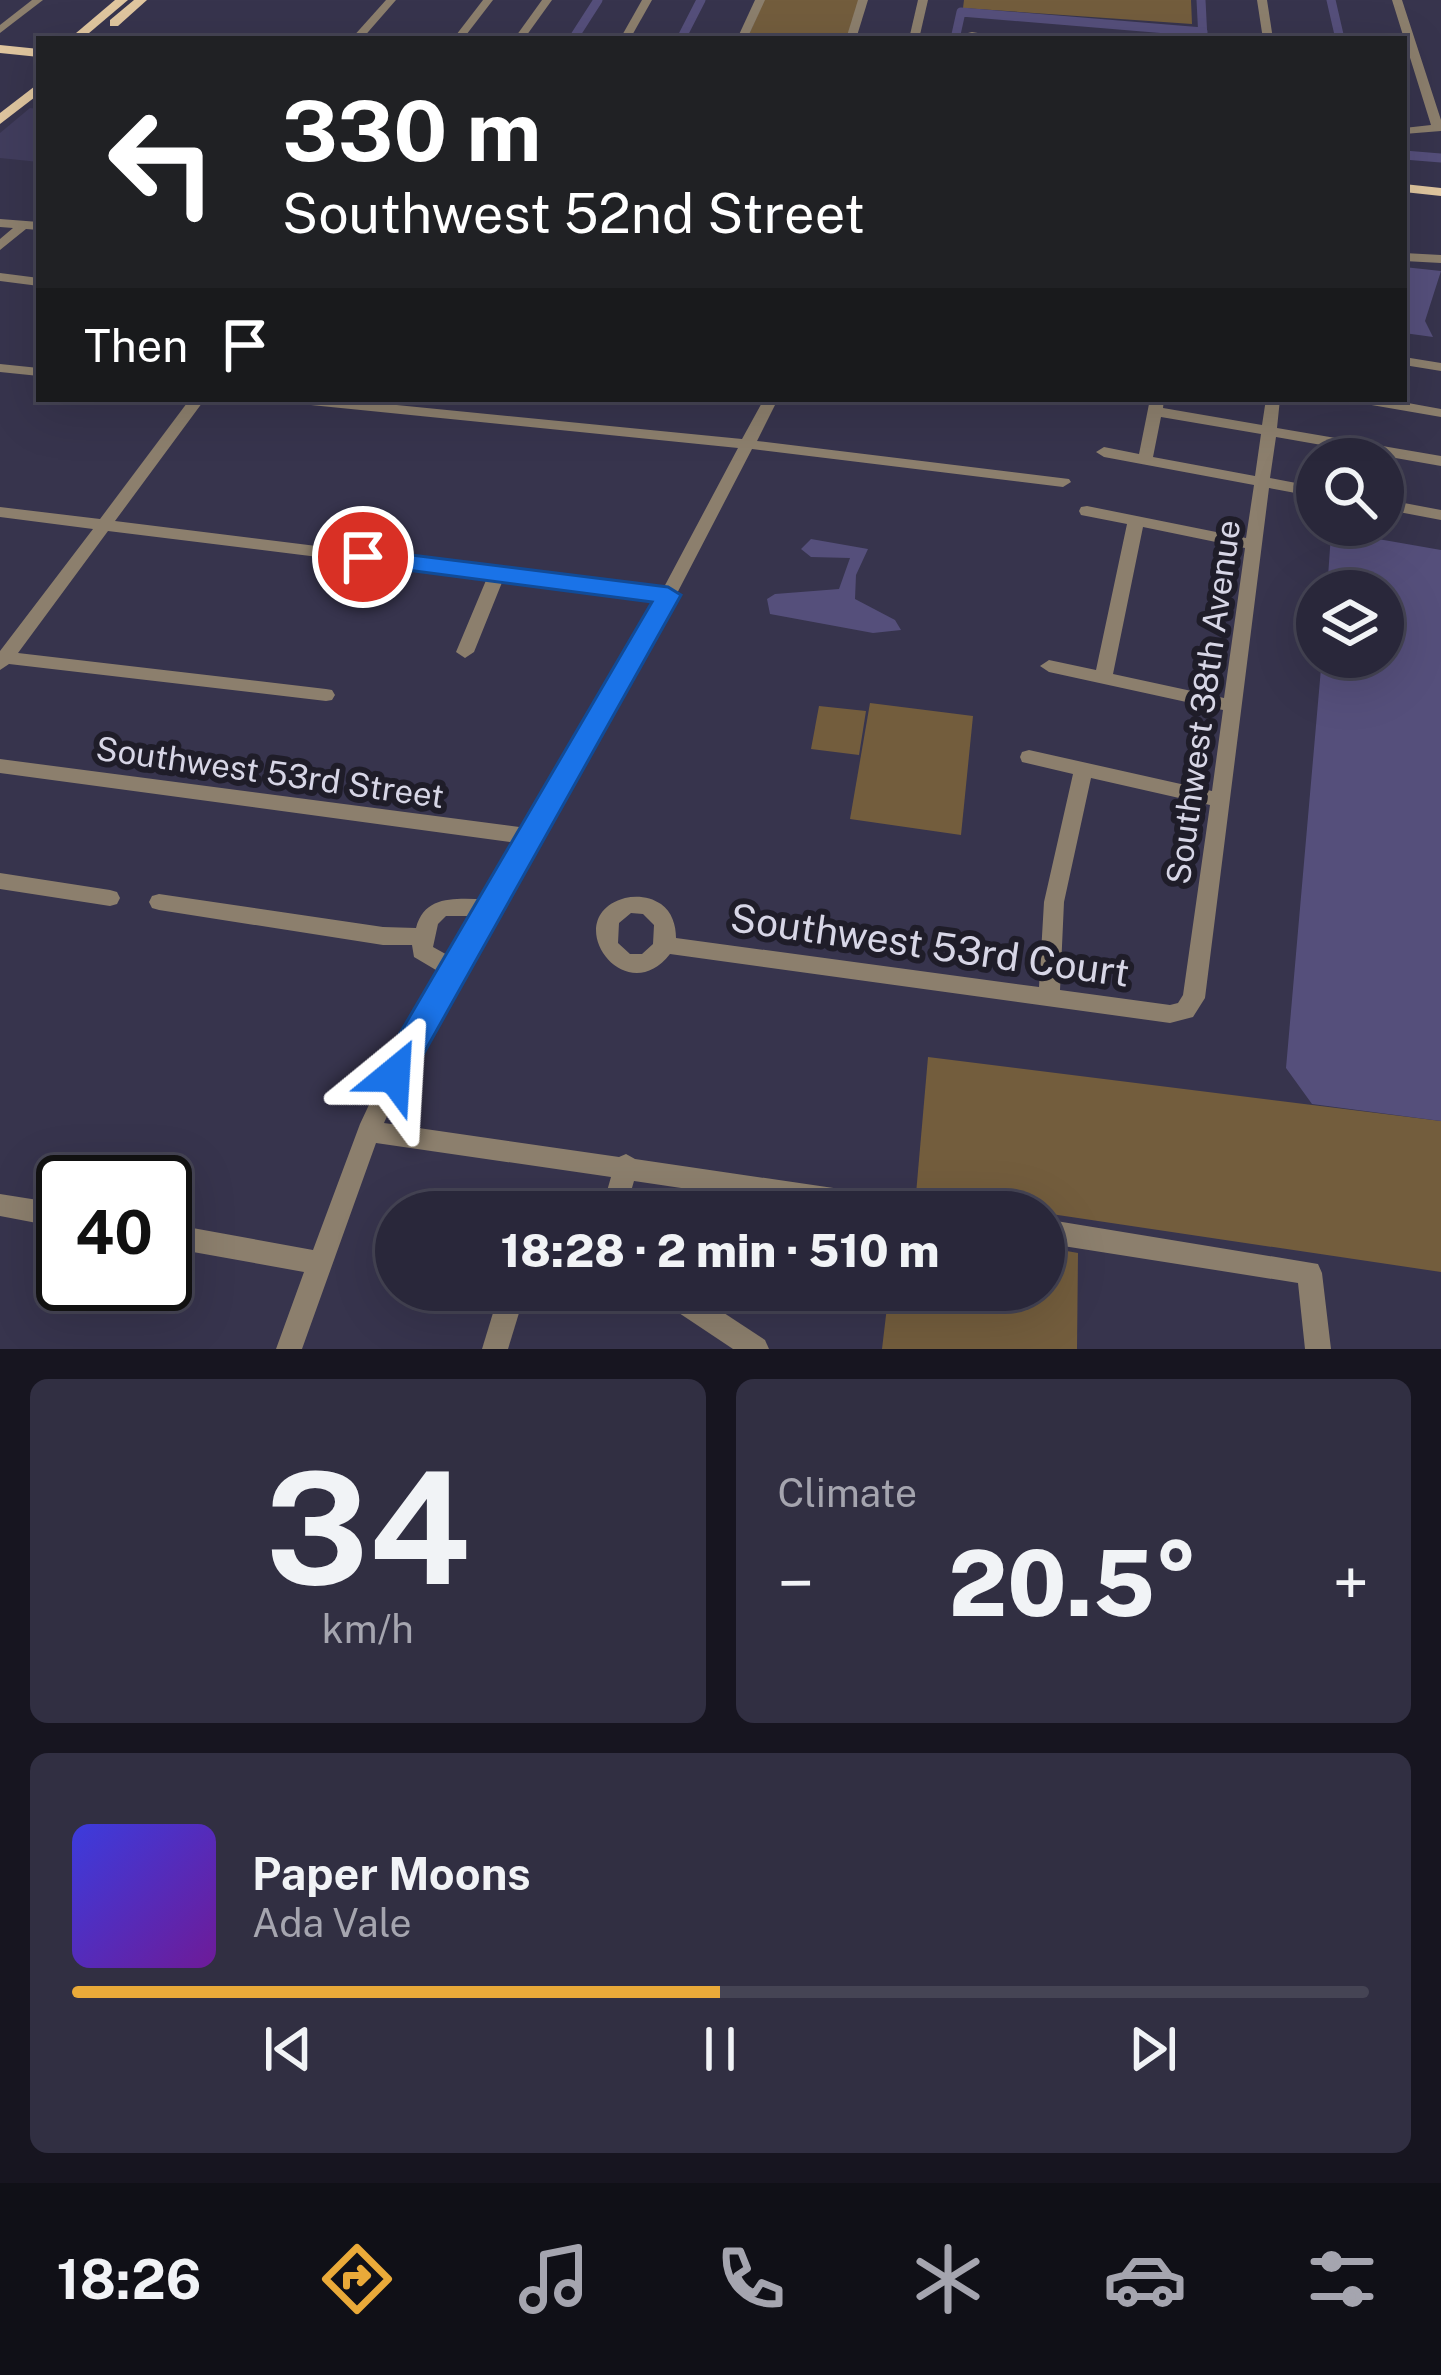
<!DOCTYPE html>
<meta charset="utf-8">
<style>
body{margin:0;font-family:"Public Sans",sans-serif;background:#312f42;color:#f1f3f6;height:100vh;display:flex;flex-direction:column;font-size:45px;white-space:nowrap}
*{box-sizing:border-box;margin:0}
p{font-size:39px;color:#a5a5af}
.icon{flex:none;width:66px;height:66px;fill:none;stroke:currentColor;stroke-width:2;stroke-linecap:round;stroke-linejoin:round}
.map{position:relative;height:1349px;overflow:hidden}
.details{display:flex;flex-direction:column;gap:30px;padding:30px;background:#171520;flex:1}
.details>*{flex:none}
.guide{position:absolute;left:36px;top:36px;width:1371px;height:366px;border-radius:0px;box-shadow:0 12px 48px #0002,0 0 0 3px #454454;background:#202124;color:#fff;overflow:hidden}
.controls{position:absolute;left:1296px;top:438px;display:grid;gap:24px}
.controls a{display:grid;place-items:center;width:108px;height:108px;border-radius:50%;background:#29273a;box-shadow:0 12px 48px #0002,0 0 0 3px #454454;font-size:60px}
.speed{position:absolute;left:36px;top:1155px;display:flex;gap:24px;font-size:60px;font-weight:700;text-align:center}
.speed>*{display:grid;place-content:center;width:156px;height:156px;border-radius:50%;background:#29273a;box-shadow:0 12px 48px #0002,0 0 0 3px #454454;line-height:1}
.speed .limit{border:6px solid #111;border-radius:18px;background:#fff;color:#111}
.pin{position:absolute;display:grid;place-items:center;width:102px;height:102px;color:#fff;margin:-51px;border:6px solid #fff;border-radius:50%;box-shadow:0 3px 12px #0007}
.me{position:absolute;width:132px;margin:-66px;rotate:27deg;stroke-linejoin:round;filter:drop-shadow(0 0 9px #0008)}
.turn{display:flex;align-items:center;gap:42px;height:252px;padding:0 48px;font-size:54px}
.turn .icon{width:156px;height:156px;stroke-width:2.5}
.turn b{display:block;font-size:84px;line-height:102px}
.then{display:flex;align-items:center;height:114px;padding:0 48px;background:#0003;gap:24px;font-size:45px}
.big{font-size:90px;font-weight:800;line-height:1.1}
.details .card{flex:1;display:flex;flex-direction:column;justify-content:center;gap:18px;min-width:0;padding:0 42px;border-radius:18px;background:#312f42}
.details .dial{align-items:center;gap:0}
.dial b{font-size:156px;line-height:1}
.song{display:flex;align-items:center;gap:36px}
.cover{width:144px;height:144px;border-radius:18px;background:linear-gradient(135deg,hsl(240 70% 55%),hsl(280 70% 35%))}
.played{height:12px;border-radius:6px;background:linear-gradient(90deg,#eaaa39 50%,#454454 50%)}
.keys{display:flex;justify-content:space-around;direction:ltr}
.heat{display:flex;justify-content:space-between;align-items:center;font-size:66px;direction:ltr}
.details .tiles{flex:1;display:grid;gap:30px;grid-template-columns:1fr 1fr}
.card:last-child{grid-column:span 2}
.trip{position:absolute;left:375px;top:1191px;width:690px;height:120px;border-radius:60px;background:#29273a;box-shadow:0 12px 48px #0002,0 0 0 3px #454454;font-weight:800;line-height:120px;text-align:center}
.tab-bar{display:flex;height:192px;justify-content:space-around;align-items:center;background:#101017;color:#a5a5af}
.tab-bar .icon{width:84px;height:84px}
.tab-bar .on{color:#eaaa39}
.tab-bar b{font-size:54px;color:#f1f3f6}
.map>svg:first-child{display:block}
.built{fill:#413d5d}
.green{fill:#735d3d}
.water{fill:#554f7b}
.lines{fill:none;stroke-linecap:round;stroke-linejoin:round}
.canal{stroke:#554f7b;stroke-width:9}
.minor{fill:#8c7f6d;fill-rule:evenodd}
.major{fill:#e0c69f;fill-rule:evenodd}
.route{fill:#1a73e8;stroke:#114b97;stroke-width:3}
.labels{text-anchor:middle;stroke-width:12;stroke-linejoin:round;paint-order:stroke}
.street-label{font-size:33px;fill:#d7d6e6;stroke:#1f1d29}
.near-street-label{font-size:39px;fill:#d7d6e6;stroke:#1f1d29}
</style>
<div class="map">
<svg width="1441" height="1349" viewBox="0 0 1441 1349">
<rect width="100%" height="100%" fill="#37344d"/>
<!-- built -->
<path class="built" d="M30 108 39 109V162L0 158V133Z"/>
<!-- green -->
<g class="green">
<path d="M764 0H859L847 39H747Z"/>
<path d="M964 0H1191L1192 24 963 8Z"/>
<path d="M870 703 973 716 961 835 850 819Z"/>
<path d="M819 706 866 711 859 755 811 749Z"/>
<path d="M928 1057 1441 1121V1272L916 1194Z"/>
<path d="M1044 1247 1078 1253 1077 1349H882L889 1290H1044Z"/>
</g>
<!-- water -->
<g class="water">
<path d="M1404 267 1441 271 1425 321 1433 337 1404 333Z"/>
<path d="M1338 532 1441 550V1121L1312 1104 1286 1068 1322 657H1383V591H1327L1331 534Z"/>
<path d="M811 539 868 549 856 575 855 599 895 620 901 630 873 633 770 614 767 599 775 594 839 589 850 558 811 557 801 549Z"/>
</g>
<g class="lines">
<!-- canal -->
<g class="canal">
<path d="M1201 0 1203 39"/>
<path d="M1331 0 1340 39"/>
<path d="M573 39 598 0"/>
<path d="M681 39 701 0"/>
<path d="M955 39 961 12 1203 32"/>
<path d="M1404 155 1441 158"/>
</g>
<!-- minor -->
<g class="minor">
<path d="M32 0H43L0 33V25Z"/>
<path d="M386 0H396L362 39H351Z"/>
<path d="M483 0H493L463 39H453Z"/>
<path d="M542 0H552L524 39H514Z"/>
<path d="M642 0H652L630 39H620Z"/>
<path d="M755 0H765L747 39H737Z"/>
<path d="M858 0H868L856 39H846Z"/>
<path d="M918 0H928L919 39H909Z"/>
<path d="M1257 0H1267L1273 39H1263Z"/>
<path d="M1392 0H1402L1441 120V131L1404 134V128L1431 125Z"/>
<path d="M972 32 1012 39 968 37V33Z"/>
<path d="M0 219 39 222V230L26 229 0 250V239L13 228 0 227Z"/>
<path d="M1404 253 1441 255V263L1404 261Z"/>
<path d="M0 273 39 278V286L0 281Z"/>
<path d="M1404 357 1441 363V371L1404 365Z"/>
<path d="M0 364 39 368V376L0 372Z"/>
<path d="M190 399H205L115 521 663 589 738 448 291 403 284 399H336L742 439 764 399H778L757 441 1069 479 1071 482 1063 487 752 449 632 680 405 1075 384 1123 619 1157 626 1154 635 1159 922 1201 931 1204 934 1212H844L634 1181 625 1212H601L611 1177 376 1143 302 1349H276L304 1272 165 1247V1223L313 1250 360 1124 389 1062 441 973 414 957 412 945H383L159 910 152 908 149 902 152 896 159 894 383 927 416 928C425 894 456 899 485 899L518 843 0 773V759L527 828 614 680 657 599 503 580 474 652 465 658 456 652 487 578 108 531 18 653 326 689 332 690 335 695 332 700 326 701 9 664 0 670V651L93 529 0 517V507L100 519ZM446 916H475L451 957 433 947 438 924Z"/>
<path d="M1150 399H1164L1163 408 1262 425 1266 399H1280L1277 428 1441 456V466L1276 437 1270 478 1317 487V497L1269 488 1205 998 1193 1017 1170 1023 670 954C624 1013 557 917 625 898 637 895 651 897 661 904 672 912 676 925 676 938L1039 987 1044 902 1073 774 1022 762 1020 757 1022 752 1029 750 1212 791 1223 710 1049 672 1040 666 1049 660 1096 670 1127 524 1081 515 1079 511 1081 507 1087 506 1246 538 1254 485 1104 457 1096 452 1104 447 1139 454ZM1161 417 1261 434 1255 476 1153 457ZM1143 527 1245 548 1224 698 1113 674ZM1091 778 1210 805 1183 995 1178 1003 1170 1005 1060 990 1064 902ZM631 913 643 914 654 925 653 944 642 954H630L618 943 619 923Z"/>
<path d="M1353 399H1386L1441 409V417L1360 403Z"/>
<path d="M1383 499 1441 510V520L1383 509Z"/>
<path d="M0 873 110 890 117 892 120 898 117 904 110 906 0 889Z"/>
<path d="M0 1194 63 1204V1228L0 1216Z"/>
<path d="M1044 1219 1318 1264 1322 1273 1331 1349H1305L1298 1283 1044 1243Z"/>
<path d="M500 1290H526L508 1349H482Z"/>
<path d="M654 1290H689L765 1340 769 1349H733L658 1299Z"/>
</g>
<!-- major -->
<g class="major">
<path d="M115 0H128L82 39H69Z"/>
<path d="M134 0H147L118 26H110V20Z"/>
<path d="M0 45 39 49V57L0 53Z"/>
<path d="M39 83V94L0 124V113Z"/>
<path d="M1404 184 1441 188V196L1404 192Z"/>
</g>
</g>
<!-- route -->
<path class="route" d="M363 549 668 587 681 595 406 1085 394 1090 382 1085 377 1075 382 1064 652 602 354 563 350 557Z"/>
<g class="labels">
<!-- street labels -->
<g class="street-label">
<text transform="translate(1203 702) rotate(-82)" y="12">Southwest 38th Avenue</text>
<text transform="translate(270 772) rotate(8)" y="12">Southwest 53rd Street</text>
</g>
<!-- near-street labels -->
<g class="near-street-label">
<text transform="translate(930 945) rotate(8)" y="14">Southwest 53rd Court</text>
</g>
</g>
</svg>
<div class="controls">
<a><svg class="icon" aria-label="search" viewBox="0 0 24 24"><circle cx="10" cy="10" r="6"/><path d="M15 15l6 6"/></svg></a>
<a><svg class="icon" aria-label="layers" viewBox="0 0 24 24"><path d="M12 4l9 5-9 5-9-5zM3 14l9 5 9-5"/></svg></a>
</div>
<div class="speed"><div class="limit">40</div></div>
<div class="pin" style="left:363px;top:557px;background:#d93025"><svg class="icon" aria-label="arrive" viewBox="0 0 24 24"><path d="M6 21V4h12l-3 4 3 4H6"/></svg></div>
<svg class="me" style="left:394px;top:1075px" viewBox="-20 -20 40 40"><path d="M0-17L14 15 0 8-14 15z" fill="#1a73e8" stroke="#fff" stroke-width="4"/></svg>
<div class="trip">18:28 · 2 min · 510 m</div>
<div class="guide">
<div class="turn"><svg class="icon" aria-label="left" viewBox="0 0 24 24"><path d="M17 20v-9H6M10 6l-5 5 5 5"/></svg><div><b>330 m</b>Southwest 52nd Street</div></div>
<div class="then">Then<svg class="icon" aria-label="arrive" viewBox="0 0 24 24"><path d="M6 21V4h12l-3 4 3 4H6"/></svg></div>
</div>
</div>
<section class="details">
<div class="tiles">
<div class="card dial"><b>34</b><p>km/h</p></div>
<div class="card"><p>Climate</p>
<div class="heat"><a>−</a><b class="big">20.5°</b><a>+</a></div>
</div>
<div class="card">
<div class="song"><i class="cover"></i><div><b>Paper Moons</b><p>Ada Vale</p></div></div>
<div class="played"></div>
<div class="keys"><svg class="icon" aria-label="previous" viewBox="0 0 24 24"><path d="M18 5L8 12l10 7zM5 5v14"/></svg><svg class="icon" aria-label="pause" viewBox="0 0 24 24"><path d="M8 5v14M16 5v14"/></svg><svg class="icon" aria-label="next" viewBox="0 0 24 24"><path d="M6 5l10 7-10 7zM19 5v14"/></svg></div>
</div>
</div>
</section>
<nav class="tab-bar">
<b>18:26</b>
<svg class="icon on" aria-label="directions" viewBox="0 0 24 24"><path d="M12 3l9 9-9 9-9-9zM9 14v-3h6M13 9l2 2-2 2"/></svg>
<svg class="icon" aria-label="music" viewBox="0 0 24 24"><path d="M9 18V5l10-2v13"/><circle cx="6" cy="18" r="3"/><circle cx="16" cy="16" r="3"/></svg>
<svg class="icon" aria-label="phone" viewBox="0 0 24 24"><path d="M5 4h4l2 5-3 2q2 4 5 5l2-3 5 2v4C11 20 4 13 5 4z"/></svg>
<svg class="icon" aria-label="climate" viewBox="0 0 24 24"><path d="M12 3v18M4 7l16 10M4 17L20 7"/></svg>
<svg class="icon" aria-label="car" viewBox="0 0 24 24"><path d="M5 17H2v-5l4-1 3-4h7l3 4 3 1v5h-3M9 17h6M6 11h13"/><circle cx="7" cy="17" r="2"/><circle cx="17" cy="17" r="2"/></svg>
<svg class="icon" aria-label="filters" viewBox="0 0 24 24"><path d="M4 7h16M4 17h16"/><circle cx="9" cy="7" r="2"/><circle cx="15" cy="17" r="2"/></svg>
</nav>
